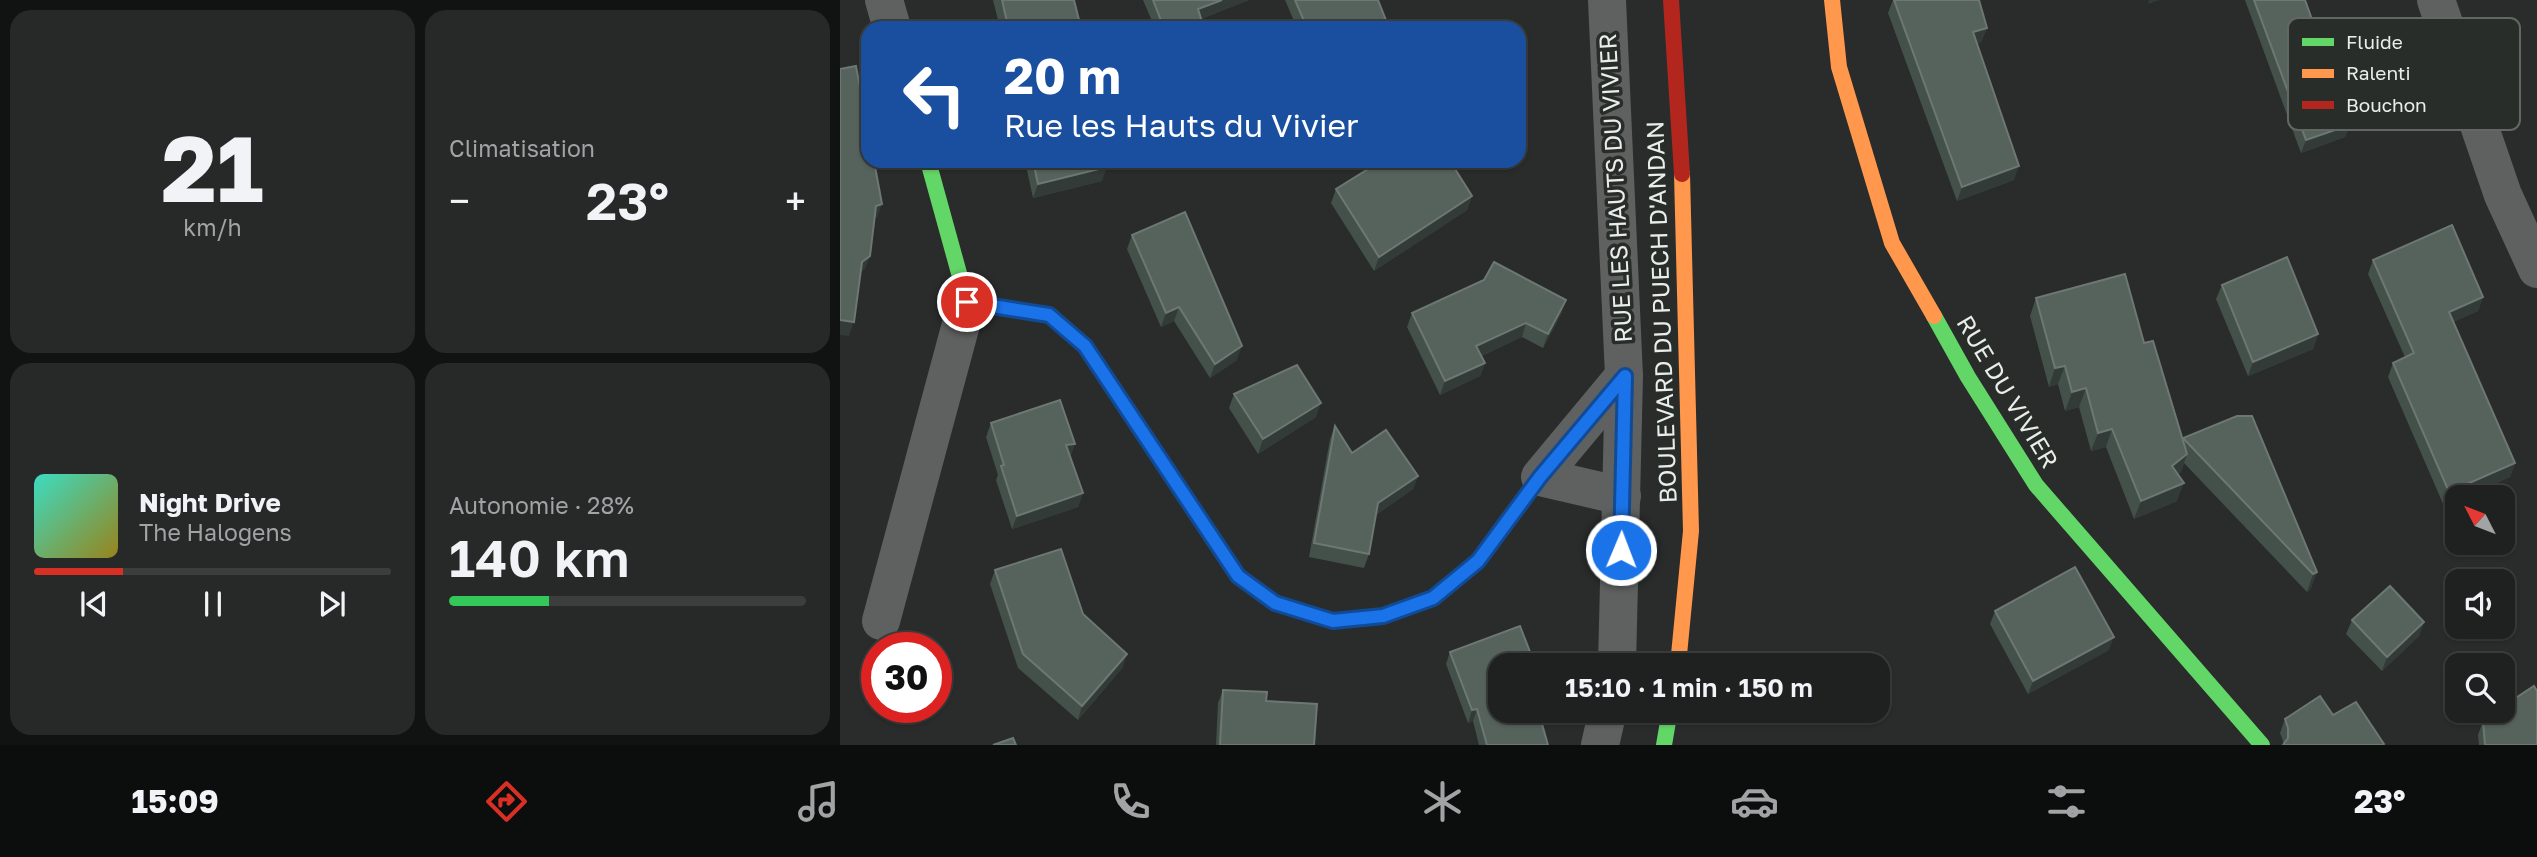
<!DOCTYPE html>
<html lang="fr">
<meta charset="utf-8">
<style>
body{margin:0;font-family:"Golos Text",sans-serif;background:#272929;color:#f1f3f6;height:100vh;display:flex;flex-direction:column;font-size:26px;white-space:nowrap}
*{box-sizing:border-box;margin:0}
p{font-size:23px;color:#a1a3a5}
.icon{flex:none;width:38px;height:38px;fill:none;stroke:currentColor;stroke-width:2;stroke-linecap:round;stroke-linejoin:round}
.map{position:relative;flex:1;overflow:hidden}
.side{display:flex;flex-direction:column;gap:10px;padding:10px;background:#111212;width:840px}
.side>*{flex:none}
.guide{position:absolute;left:21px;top:21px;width:665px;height:147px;border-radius:21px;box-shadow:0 2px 5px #0004,0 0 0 2px #3c3e3e;background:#1a4fa0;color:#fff;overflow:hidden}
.needle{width:46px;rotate:312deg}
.fabs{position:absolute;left:1605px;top:485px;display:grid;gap:14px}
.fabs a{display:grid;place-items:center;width:70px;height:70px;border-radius:14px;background:#1f2120;box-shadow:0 2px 5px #0004,0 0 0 2px #3c3e3e;font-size:35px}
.speed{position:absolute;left:21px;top:632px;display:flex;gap:14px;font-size:35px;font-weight:700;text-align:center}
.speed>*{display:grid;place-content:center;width:91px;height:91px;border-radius:50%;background:#1f2120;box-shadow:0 2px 5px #0004,0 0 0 2px #3c3e3e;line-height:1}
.speed .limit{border:10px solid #d22;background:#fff;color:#111}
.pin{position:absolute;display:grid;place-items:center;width:60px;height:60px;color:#fff;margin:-30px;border:4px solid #fff;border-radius:50%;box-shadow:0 2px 7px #0007}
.me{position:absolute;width:77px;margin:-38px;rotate:1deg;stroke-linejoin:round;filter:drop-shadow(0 0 5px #0008)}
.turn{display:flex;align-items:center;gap:24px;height:147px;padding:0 28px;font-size:32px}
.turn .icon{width:91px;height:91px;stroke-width:2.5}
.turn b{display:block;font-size:49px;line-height:60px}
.big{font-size:52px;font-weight:600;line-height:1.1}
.side .widget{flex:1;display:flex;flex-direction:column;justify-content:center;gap:10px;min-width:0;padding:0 24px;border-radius:21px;background:#272929}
.side .dial{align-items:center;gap:0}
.dial b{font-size:91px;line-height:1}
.song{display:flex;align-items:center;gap:21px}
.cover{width:84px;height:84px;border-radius:10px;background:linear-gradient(135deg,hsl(170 70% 55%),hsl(50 70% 35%))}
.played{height:7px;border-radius:4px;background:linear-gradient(90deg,#d93025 25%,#3c3e3e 25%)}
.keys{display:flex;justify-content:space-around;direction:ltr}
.heat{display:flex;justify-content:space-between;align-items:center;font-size:38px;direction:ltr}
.charge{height:10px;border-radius:5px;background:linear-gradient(90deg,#34c759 28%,#3c3e3e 0)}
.side .tiles{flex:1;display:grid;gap:10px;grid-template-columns:repeat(2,1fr)}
.trip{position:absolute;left:648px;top:653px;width:402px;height:70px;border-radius:21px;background:#1f2120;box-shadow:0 2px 5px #0004,0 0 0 2px #3c3e3e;font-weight:600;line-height:70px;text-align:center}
.tab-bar{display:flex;height:112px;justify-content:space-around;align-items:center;background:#0c0d0d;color:#a1a3a5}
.tab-bar .icon{width:49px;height:49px}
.tab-bar .selected{color:#d93025}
.tab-bar b{font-size:32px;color:#f1f3f6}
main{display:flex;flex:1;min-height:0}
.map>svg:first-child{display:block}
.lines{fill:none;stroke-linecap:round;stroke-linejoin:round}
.street{stroke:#5f6060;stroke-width:38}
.fast{stroke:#63d668;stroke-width:16}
.slow{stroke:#ff974d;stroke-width:16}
.jam{stroke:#b3261e;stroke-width:16}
.wall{fill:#44514b}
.shaded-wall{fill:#323b37}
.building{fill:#56625c;stroke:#6d7773;stroke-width:2}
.route-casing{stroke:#114b97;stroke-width:18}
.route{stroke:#1a73e8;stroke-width:12}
.labels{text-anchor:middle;stroke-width:7;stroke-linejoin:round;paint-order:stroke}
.street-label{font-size:24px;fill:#e9edeb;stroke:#282d2a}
.key{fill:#282d2a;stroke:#626764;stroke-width:2}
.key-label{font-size:19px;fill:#e9edeb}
</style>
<main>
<section class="side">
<div class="tiles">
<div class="widget dial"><b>21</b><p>km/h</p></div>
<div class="widget"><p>Climatisation</p>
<div class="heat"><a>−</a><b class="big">23°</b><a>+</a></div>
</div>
<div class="widget">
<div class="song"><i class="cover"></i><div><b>Night Drive</b><p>The Halogens</p></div></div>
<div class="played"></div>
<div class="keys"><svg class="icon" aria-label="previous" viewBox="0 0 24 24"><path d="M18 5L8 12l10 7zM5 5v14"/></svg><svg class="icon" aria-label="pause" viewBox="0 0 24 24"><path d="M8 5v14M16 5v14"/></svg><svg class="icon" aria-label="next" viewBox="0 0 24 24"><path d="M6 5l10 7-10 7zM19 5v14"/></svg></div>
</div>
<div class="widget"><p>Autonomie · 28%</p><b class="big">140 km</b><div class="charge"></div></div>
</div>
</section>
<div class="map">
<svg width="1697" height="745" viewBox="0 0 1697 745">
<rect width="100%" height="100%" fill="#292c2a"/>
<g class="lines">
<!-- street -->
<g class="street">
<path d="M44 0 52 28"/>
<path d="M767 0 784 376 777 665"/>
<path d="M1596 0 1663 195 1697 269"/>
<path d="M782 496 700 477 784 376"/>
<path d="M41 621 127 302"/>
<path d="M760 745 768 710"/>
</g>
<!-- fast -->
<g class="fast">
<path d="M88 161 127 302 210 315 245 346 398 576 413 587"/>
<path d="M1094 316 1128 377 1196 485 1422 745"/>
<path d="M604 589 638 561 700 477"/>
<path d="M824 745 830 710"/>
</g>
<!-- slow -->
<g class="slow">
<path d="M992 0 999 67 1052 243 1094 316"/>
<path d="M838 665 851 531 842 174"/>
</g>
<!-- jam -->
<g class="jam">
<path d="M831 0 842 174"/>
<path d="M413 587 435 603 493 621 543 616 593 598 604 589"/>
</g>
</g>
<!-- wall -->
<g class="wall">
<path d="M153 0H234L241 28H160Z"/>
<path d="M303 0H409L361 19 364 28H315Z"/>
<path d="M445 0H538L549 28H457Z"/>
<path d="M1053 0H1139L1147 28 1141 42 1137 44 1174 180 1117 201 1048 13Z"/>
<path d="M1405 0H1465L1510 125 1505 137 1461 153Z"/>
<path d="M185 161H265L262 181 193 198Z"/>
<path d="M496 189 632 196 627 210 534 271 491 203Z"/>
<path d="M292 235 397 360 370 378 334 321 321 327 287 249Z"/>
<path d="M1533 260 1643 297 1638 311 1613 322 1675 463 1670 477 1604 506 1548 377 1553 363 1565 357 1528 274Z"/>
<path d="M1382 285 1478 334 1473 349 1408 376 1376 299Z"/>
<path d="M1196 298 1304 343 1343 439V438L1477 572 1470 590 1467 592 1344 463 1341 472 1338 474 1337 501 1294 519 1266 447 1251 451 1239 407 1225 411 1218 384 1209 387 1190 316Z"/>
<path d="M726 300 721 314 703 348 682 337 641 356 645 363 640 376 600 395 567 327 572 313Z"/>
<path d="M394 394 476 417 418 454 389 408Z"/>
<path d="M151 423 235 444 230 457 243 493 238 507 172 529 156 480 158 475 146 437Z"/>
<path d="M495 426 512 453 578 476 573 489 536 515 529 554 524 568 469 557 490 439Z"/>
<path d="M155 570 243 614 283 667 238 720 178 668 150 584Z"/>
<path d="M1155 611 1269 650 1188 694 1150 624Z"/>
<path d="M1512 620 1584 622 1579 636 1542 671 1506 634Z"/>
<path d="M610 652 660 665 708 745H639L633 721 628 723 606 664Z"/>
<path d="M383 690 426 701 474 745H376L378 703Z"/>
<path d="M1493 715 1443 745V741L1440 733 1445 719Z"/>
<path d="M1643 721 1697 745H1639L1638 735Z"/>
</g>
<!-- shaded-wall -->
<g class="shaded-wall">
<path d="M382 0H409L354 22 358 9Z"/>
<path d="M1309 0H1320L1308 4Z"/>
<path d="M1147 28 1141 42 1128 47 1133 32Z"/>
<path d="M1510 125 1505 137 1461 153 1466 140Z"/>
<path d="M1179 166 1174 180 1117 201 1122 187Z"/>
<path d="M267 167 262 181 193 198 198 184Z"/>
<path d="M632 196 627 210 534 271 539 257Z"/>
<path d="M42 204 37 218 31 220 36 206Z"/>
<path d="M30 256 25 269 17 276 22 262Z"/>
<path d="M1643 297 1638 311 1604 326 1609 312Z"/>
<path d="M726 300 721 314 703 348 708 334Z"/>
<path d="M339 307 334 321 321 327 326 313Z"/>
<path d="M0 320 14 322 9 336 0 335Z"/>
<path d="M686 323 682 337 631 360 636 346Z"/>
<path d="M1478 334 1473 349 1408 376 1413 362Z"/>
<path d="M402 346 397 360 370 378 375 364Z"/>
<path d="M645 363 640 376 600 395 605 381Z"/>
<path d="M1225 366 1218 384 1209 387 1215 368Z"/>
<path d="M1246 388 1239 407 1225 411 1232 392Z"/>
<path d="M481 403 476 417 418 454 423 439Z"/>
<path d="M1272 429 1266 447 1251 451 1258 433Z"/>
<path d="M235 444 230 457 226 445Z"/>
<path d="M1347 454 1341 472 1326 484 1332 466Z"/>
<path d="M1675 463 1670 477 1624 497H1617V500L1604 506 1609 492Z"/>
<path d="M578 476 573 489 533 517 538 503Z"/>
<path d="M1344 483 1337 501 1294 519 1301 501Z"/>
<path d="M243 493 238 507 172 529 177 516Z"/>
<path d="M1477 572 1470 590 1467 592 1473 574Z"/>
<path d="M1584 622 1579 636 1542 671 1547 657Z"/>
<path d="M1274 637 1269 650 1188 694 1193 681Z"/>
<path d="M287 654 283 667 238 720 242 706Z"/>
<path d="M637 709 633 721 628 723 632 710Z"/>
</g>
<!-- building -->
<g class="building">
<path d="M162 0H234L241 28H162L168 26Z"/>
<path d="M313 0H382L358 9 364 28H324Z"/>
<path d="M455 0H538L549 28H467Z"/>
<path d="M1054 0H1139L1147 28 1133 32 1179 166 1122 187Z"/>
<path d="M1414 0H1465L1510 125 1466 140Z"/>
<path d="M16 66 28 131V161H34L42 204 36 206 30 256 22 262 14 322 0 320V69Z"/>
<path d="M193 161H265L267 167 198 184Z"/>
<path d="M541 161H610L632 196 539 257 496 189Z"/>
<path d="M345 212 402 346 375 364 339 307 326 313 292 235Z"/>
<path d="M1612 225 1643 297 1609 312 1675 463 1609 492 1553 363 1574 353 1533 260Z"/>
<path d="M1447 257 1478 334 1413 362 1382 285Z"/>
<path d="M654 262 726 300 708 334 686 323 636 346 645 363 605 381 572 313 644 280Z"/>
<path d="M1285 274 1304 343 1313 341 1347 454 1332 466 1344 483 1301 501 1272 429 1258 433 1246 388 1232 392 1225 366 1215 368 1196 298Z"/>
<path d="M457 365 481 403 423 439 394 394Z"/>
<path d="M220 400 235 444 226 445 243 493 177 516 161 466 164 465 151 423Z"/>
<path d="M1397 416H1412L1477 572 1473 574 1343 438Z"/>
<path d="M495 426 512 453 546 430 578 476 538 503 529 554 474 543Z"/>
<path d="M221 549 243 614 287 654 242 706 183 654 155 570Z"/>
<path d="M1235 567 1274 637 1193 681 1155 611Z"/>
<path d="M1550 586 1584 622 1547 657 1512 620Z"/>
<path d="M680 626 695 665H660V710H698L708 745H647L637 709 632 710 610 652Z"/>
<path d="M1694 686 1697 691V745H1645L1643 721 1658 710H1662V707Z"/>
<path d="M383 690 427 692 426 701 477 704 474 745H380Z"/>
<path d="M1480 696 1493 715 1516 702 1544 744 1543 745H1443L1448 738V728L1445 719Z"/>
<path d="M173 738 176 745H153Z"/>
</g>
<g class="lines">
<defs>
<path id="route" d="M127 302 209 315 245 346 398 576 435 603 493 621 543 616 593 598 638 561 700 477 785 376 781 550"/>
</defs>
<!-- route casing -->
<use href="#route" class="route-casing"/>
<!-- route -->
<use href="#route" class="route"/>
</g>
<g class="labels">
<!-- street labels -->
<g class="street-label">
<text transform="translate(776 188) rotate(-93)" y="8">RUE LES HAUTS DU VIVIER</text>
<text transform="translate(822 312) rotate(-92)" y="8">BOULEVARD DU PUECH D'ANDAN</text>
<text transform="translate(1167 392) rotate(59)" y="8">RUE DU VIVIER</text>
</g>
</g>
<!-- legend -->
<rect x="1448" y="18" width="232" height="112" rx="10" class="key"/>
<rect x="1462" y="38" width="32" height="8" fill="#63d668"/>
<rect x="1462" y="69" width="32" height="9" fill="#ff974d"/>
<rect x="1462" y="101" width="32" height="8" fill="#b3261e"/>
<g class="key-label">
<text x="1506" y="49">Fluide</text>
<text x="1506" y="80">Ralenti</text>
<text x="1506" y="112">Bouchon</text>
</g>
</svg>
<div class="fabs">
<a><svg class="needle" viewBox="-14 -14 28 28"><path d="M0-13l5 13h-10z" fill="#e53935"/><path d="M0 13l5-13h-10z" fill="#a1a3a5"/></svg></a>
<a><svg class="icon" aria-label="sound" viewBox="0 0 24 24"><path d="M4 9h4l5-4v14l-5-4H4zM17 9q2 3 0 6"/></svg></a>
<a><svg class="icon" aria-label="search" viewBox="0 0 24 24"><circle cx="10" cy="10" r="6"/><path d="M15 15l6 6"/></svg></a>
</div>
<div class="speed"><div class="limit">30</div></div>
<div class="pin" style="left:127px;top:302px;background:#d93025"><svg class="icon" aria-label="arrive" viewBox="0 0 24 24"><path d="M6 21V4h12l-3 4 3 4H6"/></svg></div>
<svg class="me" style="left:781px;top:550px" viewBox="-20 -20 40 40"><circle r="17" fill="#1a73e8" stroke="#fff" stroke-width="3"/><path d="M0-11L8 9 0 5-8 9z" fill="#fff"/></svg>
<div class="trip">15:10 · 1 min · 150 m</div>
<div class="guide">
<div class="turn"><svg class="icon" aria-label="left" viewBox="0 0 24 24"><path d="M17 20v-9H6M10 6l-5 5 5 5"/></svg><div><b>20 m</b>Rue les Hauts du Vivier</div></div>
</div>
</div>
</main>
<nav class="tab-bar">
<b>15:09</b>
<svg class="icon selected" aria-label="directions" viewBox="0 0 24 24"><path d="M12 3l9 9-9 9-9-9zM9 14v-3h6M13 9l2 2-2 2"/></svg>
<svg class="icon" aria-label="music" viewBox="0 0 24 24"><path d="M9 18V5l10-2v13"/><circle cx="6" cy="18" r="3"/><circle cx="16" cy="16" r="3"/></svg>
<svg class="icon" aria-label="phone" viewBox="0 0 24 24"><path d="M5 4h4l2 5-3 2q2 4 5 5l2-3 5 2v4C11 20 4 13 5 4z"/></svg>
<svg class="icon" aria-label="climate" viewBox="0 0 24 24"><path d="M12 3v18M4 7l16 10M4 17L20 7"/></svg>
<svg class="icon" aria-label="car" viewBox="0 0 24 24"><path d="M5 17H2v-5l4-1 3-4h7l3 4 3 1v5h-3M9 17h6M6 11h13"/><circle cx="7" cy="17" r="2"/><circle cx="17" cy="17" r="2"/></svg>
<svg class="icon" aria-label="filters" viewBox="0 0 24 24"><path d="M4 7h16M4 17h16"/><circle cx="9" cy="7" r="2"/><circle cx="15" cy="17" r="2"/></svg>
<b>23°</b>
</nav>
